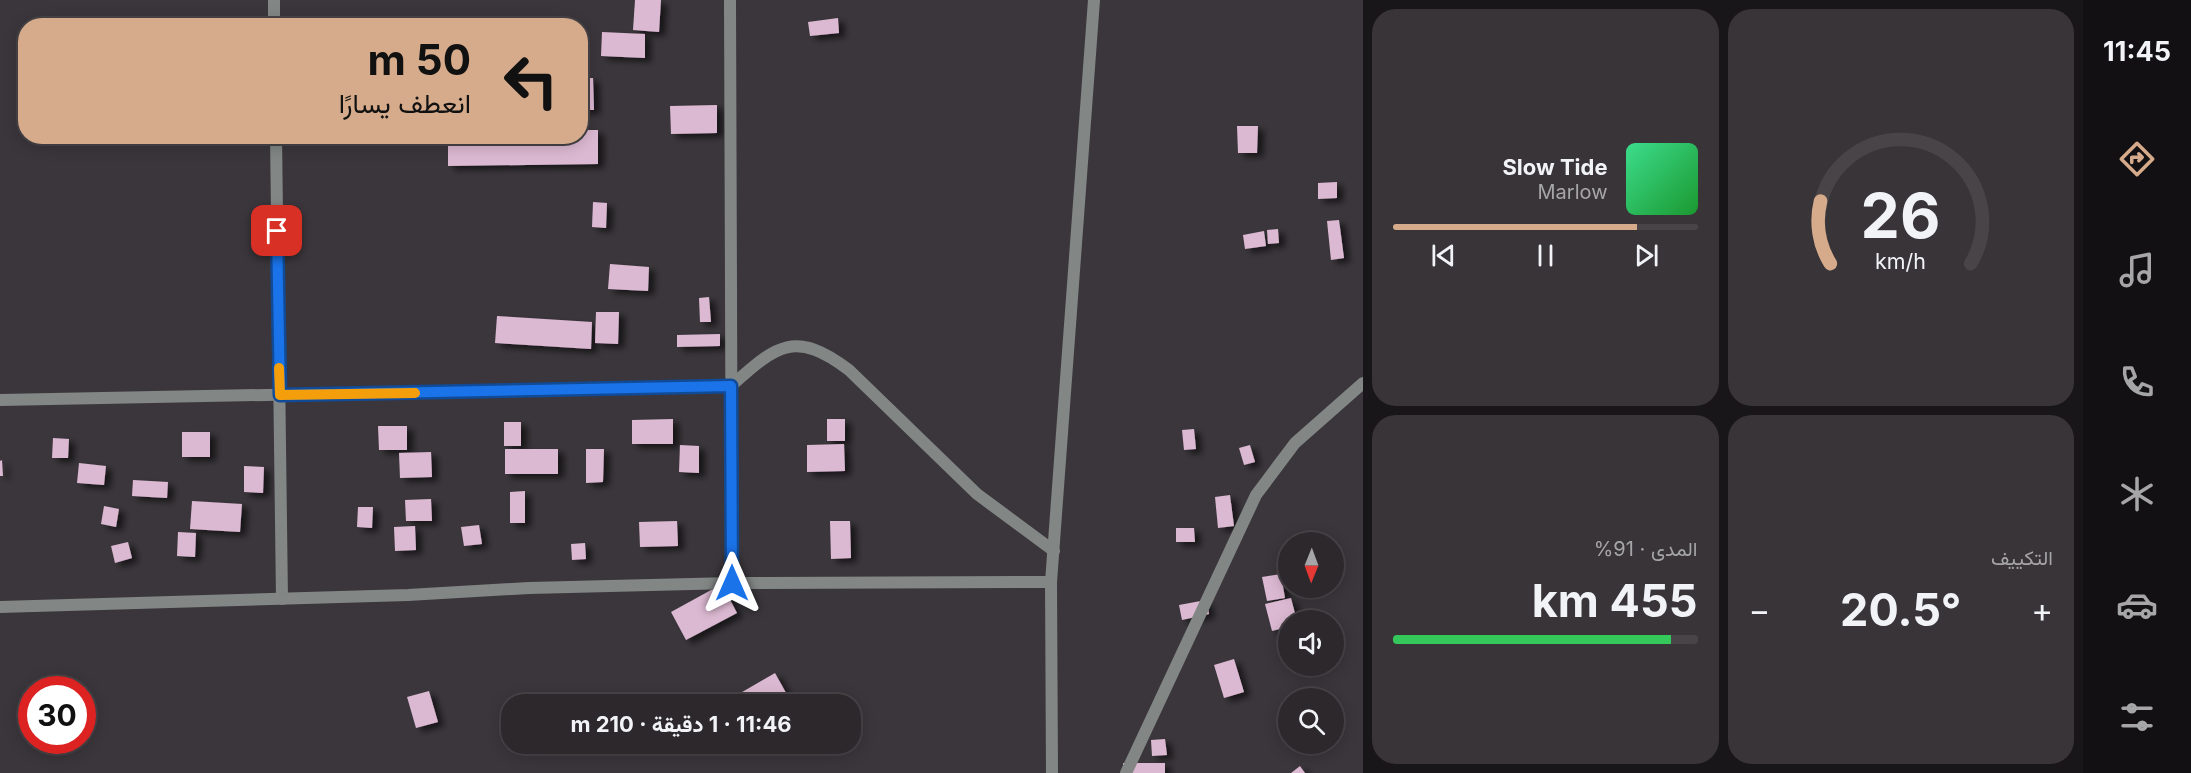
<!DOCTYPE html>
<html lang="ar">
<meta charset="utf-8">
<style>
body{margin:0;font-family:Inter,Vazirmatn,sans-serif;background:#383438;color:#f1f3f6;direction:rtl;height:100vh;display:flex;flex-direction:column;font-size:22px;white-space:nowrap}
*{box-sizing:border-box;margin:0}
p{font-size:20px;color:#a6a6a9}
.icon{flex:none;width:33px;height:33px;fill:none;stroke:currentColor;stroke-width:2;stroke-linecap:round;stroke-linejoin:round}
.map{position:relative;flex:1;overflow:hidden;direction:ltr}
.sheet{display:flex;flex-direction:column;gap:9px;padding:9px;background:#181618;width:720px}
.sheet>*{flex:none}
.top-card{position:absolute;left:18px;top:18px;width:570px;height:126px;border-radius:24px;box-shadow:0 3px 15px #0003,0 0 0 2px #484448;direction:rtl;background:#d6ab8b;color:#111;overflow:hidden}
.needle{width:39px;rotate:181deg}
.buttons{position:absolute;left:1278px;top:532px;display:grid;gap:12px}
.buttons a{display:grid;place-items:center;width:66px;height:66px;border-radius:50%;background:#2c282c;box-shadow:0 3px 15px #0003,0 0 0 2px #484448;font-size:30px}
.speed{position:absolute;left:18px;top:676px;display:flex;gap:12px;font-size:30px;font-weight:700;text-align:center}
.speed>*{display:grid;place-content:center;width:78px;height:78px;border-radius:50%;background:#2c282c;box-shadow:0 3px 15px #0003,0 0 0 2px #484448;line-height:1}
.speed .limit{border:9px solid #d22;background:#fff;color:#111}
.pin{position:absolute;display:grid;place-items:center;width:51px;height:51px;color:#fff;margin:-26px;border-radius:12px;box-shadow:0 3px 9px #0006}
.me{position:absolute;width:66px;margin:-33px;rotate:0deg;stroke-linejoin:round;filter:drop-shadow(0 0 4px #0008)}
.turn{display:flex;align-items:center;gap:21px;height:126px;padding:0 18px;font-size:27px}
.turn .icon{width:78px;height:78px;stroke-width:2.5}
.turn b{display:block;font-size:42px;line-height:51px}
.big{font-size:45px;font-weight:700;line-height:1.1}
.sheet .card{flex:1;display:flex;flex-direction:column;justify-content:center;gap:9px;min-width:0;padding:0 21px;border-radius:24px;background:#383438}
.sheet .dial{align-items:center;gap:0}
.dial svg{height:156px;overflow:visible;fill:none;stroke:#484448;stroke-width:7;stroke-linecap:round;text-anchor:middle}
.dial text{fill:#f1f3f6;stroke:none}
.song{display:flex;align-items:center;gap:18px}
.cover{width:72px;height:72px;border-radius:9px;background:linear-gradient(135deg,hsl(150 70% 55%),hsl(130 70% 35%))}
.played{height:6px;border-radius:3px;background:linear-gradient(90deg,#d6ab8b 80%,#484448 80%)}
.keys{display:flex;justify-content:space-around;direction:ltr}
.heat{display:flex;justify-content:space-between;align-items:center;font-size:33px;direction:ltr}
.charge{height:9px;border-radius:4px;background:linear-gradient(90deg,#34c759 91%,#484448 0)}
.sheet .tiles{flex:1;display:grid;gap:9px;grid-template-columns:repeat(2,1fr)}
.trip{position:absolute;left:501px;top:694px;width:360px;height:60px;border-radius:24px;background:#2c282c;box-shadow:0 3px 15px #0003,0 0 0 2px #484448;font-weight:700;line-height:60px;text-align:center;direction:rtl}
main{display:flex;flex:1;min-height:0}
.menu{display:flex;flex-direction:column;width:108px;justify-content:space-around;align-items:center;background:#121012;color:#a6a6a9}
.menu .icon{width:42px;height:42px}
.menu .selected{color:#d6ab8b}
.menu b{font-size:27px;color:#f1f3f6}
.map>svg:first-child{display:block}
.building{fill:#dcb9d2;filter:url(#shadow)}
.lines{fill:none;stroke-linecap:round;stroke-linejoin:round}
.minor{stroke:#828684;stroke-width:12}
.route-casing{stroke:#114b97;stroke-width:15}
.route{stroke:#1a73e8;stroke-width:10}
.slow{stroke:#f59e0b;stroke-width:10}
</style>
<main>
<nav class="menu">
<b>11:45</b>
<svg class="icon selected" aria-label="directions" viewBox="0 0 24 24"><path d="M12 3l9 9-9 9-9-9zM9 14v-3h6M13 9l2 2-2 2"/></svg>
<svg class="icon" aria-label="music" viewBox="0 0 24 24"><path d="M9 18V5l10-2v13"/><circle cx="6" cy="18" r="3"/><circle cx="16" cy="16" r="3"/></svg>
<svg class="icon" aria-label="phone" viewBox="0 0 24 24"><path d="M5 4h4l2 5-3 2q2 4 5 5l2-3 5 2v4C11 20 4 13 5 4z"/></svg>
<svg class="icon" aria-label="climate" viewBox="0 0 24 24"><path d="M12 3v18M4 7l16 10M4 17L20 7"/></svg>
<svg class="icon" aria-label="car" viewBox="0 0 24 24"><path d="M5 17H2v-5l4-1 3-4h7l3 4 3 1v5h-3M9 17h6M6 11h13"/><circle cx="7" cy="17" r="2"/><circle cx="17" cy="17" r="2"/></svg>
<svg class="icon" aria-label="filters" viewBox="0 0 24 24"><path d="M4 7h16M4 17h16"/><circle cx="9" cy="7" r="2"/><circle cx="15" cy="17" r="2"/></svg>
</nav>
<section class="sheet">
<div class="tiles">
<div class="card dial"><svg viewBox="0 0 100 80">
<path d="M14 69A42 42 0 1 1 86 69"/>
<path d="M14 69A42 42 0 0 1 9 37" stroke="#d6ab8b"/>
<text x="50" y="56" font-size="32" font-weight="700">26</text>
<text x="50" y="72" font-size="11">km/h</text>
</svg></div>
<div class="card">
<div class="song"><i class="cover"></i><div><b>Slow Tide</b><p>Marlow</p></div></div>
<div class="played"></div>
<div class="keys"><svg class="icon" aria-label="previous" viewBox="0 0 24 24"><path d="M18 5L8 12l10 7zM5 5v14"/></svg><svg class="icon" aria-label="pause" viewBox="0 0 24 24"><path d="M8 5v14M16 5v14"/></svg><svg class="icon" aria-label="next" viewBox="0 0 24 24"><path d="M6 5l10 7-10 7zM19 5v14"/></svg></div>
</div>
<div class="card"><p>التكييف</p>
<div class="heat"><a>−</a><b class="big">20.5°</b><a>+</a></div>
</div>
<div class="card"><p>المدى · 91%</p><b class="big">455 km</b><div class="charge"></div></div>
</div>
</section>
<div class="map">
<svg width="1363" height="773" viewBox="0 0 1363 773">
<defs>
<filter id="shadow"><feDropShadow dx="6" dy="4" stdDeviation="3" flood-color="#0009"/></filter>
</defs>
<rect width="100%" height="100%" fill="#3a363b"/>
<!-- building -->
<g class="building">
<path d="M635 0H661L659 32 633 30Z"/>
<path d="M838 18 839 33 810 36 808 22Z"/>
<path d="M602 32 645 34V58L601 56Z"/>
<path d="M580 78H593L594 110H580Z"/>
<path d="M717 105V133L671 134 670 106Z"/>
<path d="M1237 126H1258L1257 153H1238Z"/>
<path d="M580 130H598V164L448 166V136H580Z"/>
<path d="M1337 182V198L1318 199V183Z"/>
<path d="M593 202 607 203 606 228 592 227Z"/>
<path d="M1339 220 1344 258 1331 260 1327 221Z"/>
<path d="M1278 229 1279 243 1268 244 1267 230Z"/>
<path d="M1264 231 1266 246 1245 249 1243 235Z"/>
<path d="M610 264 649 267 648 291 608 289Z"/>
<path d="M709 297 711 322H700L699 298Z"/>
<path d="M596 312H619L618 344 595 343Z"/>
<path d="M497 316 592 322 591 349 495 343Z"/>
<path d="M720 334V346L677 347V335Z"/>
<path d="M673 419V444H632V420Z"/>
<rect x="827" y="419" width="18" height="22"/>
<rect x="504" y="422" width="17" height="24"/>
<path d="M378 426H407V450H379Z"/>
<path d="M1194 429 1196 449 1184 450 1182 430Z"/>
<rect x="182" y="432" width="28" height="25"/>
<path d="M53 438 69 439 68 458H52Z"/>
<path d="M844 444 845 471 807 472V445Z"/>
<path d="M680 445 699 446V473L679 472Z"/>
<path d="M1250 445 1255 462 1244 465 1239 448Z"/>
<rect x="505" y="449" width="53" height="25"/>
<path d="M586 449H604L603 482 586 483Z"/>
<path d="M431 452 432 477 400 478 399 453Z"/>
<path d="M2 460 3 476H0V461Z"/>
<path d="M79 463 106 466 104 485 77 483Z"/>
<path d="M244 466 264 467 263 493 244 492Z"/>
<path d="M133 480 168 482 167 498 132 496Z"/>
<path d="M525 491V523H510V492Z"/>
<path d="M1230 495 1234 526 1218 528 1215 497Z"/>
<path d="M431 499 432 521H406L405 500Z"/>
<path d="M192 501 242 504 240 532 190 529Z"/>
<path d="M104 506 119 509 116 527 101 524Z"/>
<path d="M358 507H373L372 528 357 527Z"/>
<path d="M677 521 678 546 640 547 639 522Z"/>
<path d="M830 521H850L851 558 831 559Z"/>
<path d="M479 525 482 544 464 546 461 527Z"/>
<path d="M415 526 416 550 395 551 394 527Z"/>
<path d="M1176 528H1194L1195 542H1176Z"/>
<path d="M178 532 196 533 195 557 177 556Z"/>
<path d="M128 542 132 558 115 563 111 546Z"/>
<path d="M585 543 586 559 572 560 571 544Z"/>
<path d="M1281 574 1285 598 1267 601 1262 577Z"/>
<path d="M722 584 737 613 686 640 671 612Z"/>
<path d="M1291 598 1297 621H1288V627L1272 631 1265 604Z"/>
<path d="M1206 600 1209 614 1182 620 1179 605Z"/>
<path d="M1234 659 1244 692 1224 698 1214 665Z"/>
<path d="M775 673 790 700 782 705H727L725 702Z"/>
<path d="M429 691 438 722 416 728 407 697Z"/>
<path d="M1165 739 1167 755 1152 756 1151 740Z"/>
<rect x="1123" y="763" width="42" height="10"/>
<path d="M1300 766 1305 773H1291Z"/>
</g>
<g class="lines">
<!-- minor -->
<g class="minor">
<path d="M274 0V26"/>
<path d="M730 0 732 583"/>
<path d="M276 136 282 599"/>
<path d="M0 400 731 386C775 347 794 328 849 370L977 494 1054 551"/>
<path d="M0 607 408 595 529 588 732 583 1051 582"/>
<path d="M1052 773 1051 582 1094 0"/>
<path d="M1126 773 1256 495 1295 443 1363 383"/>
</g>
</g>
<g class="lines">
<defs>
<path id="route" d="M277 231 280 395 731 386 732 583"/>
</defs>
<!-- route casing -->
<use href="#route" class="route-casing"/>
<!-- route -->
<use href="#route" class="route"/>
<!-- slow -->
<path class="slow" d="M279 368 280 395 415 393"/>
</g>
</svg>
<div class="buttons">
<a><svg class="needle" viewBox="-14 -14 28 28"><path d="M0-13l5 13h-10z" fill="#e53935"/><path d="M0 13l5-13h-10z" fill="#a6a6a9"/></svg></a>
<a><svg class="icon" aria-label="sound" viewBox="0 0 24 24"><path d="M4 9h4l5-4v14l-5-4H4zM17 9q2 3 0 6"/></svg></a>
<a><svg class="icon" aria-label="search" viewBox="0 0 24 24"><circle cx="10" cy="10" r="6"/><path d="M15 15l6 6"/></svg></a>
</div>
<div class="speed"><div class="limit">30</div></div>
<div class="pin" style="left:277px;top:231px;background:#d93025"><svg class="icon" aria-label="arrive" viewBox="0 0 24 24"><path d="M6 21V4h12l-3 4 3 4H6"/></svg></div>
<svg class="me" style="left:732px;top:583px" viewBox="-20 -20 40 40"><path d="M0-17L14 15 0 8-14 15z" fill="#1a73e8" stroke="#fff" stroke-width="4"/></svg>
<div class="trip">11:46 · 1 دقيقة · 210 m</div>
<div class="top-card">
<div class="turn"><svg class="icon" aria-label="left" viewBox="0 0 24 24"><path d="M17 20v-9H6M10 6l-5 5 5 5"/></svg><div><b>50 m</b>انعطف يسارًا</div></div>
</div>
</div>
</main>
